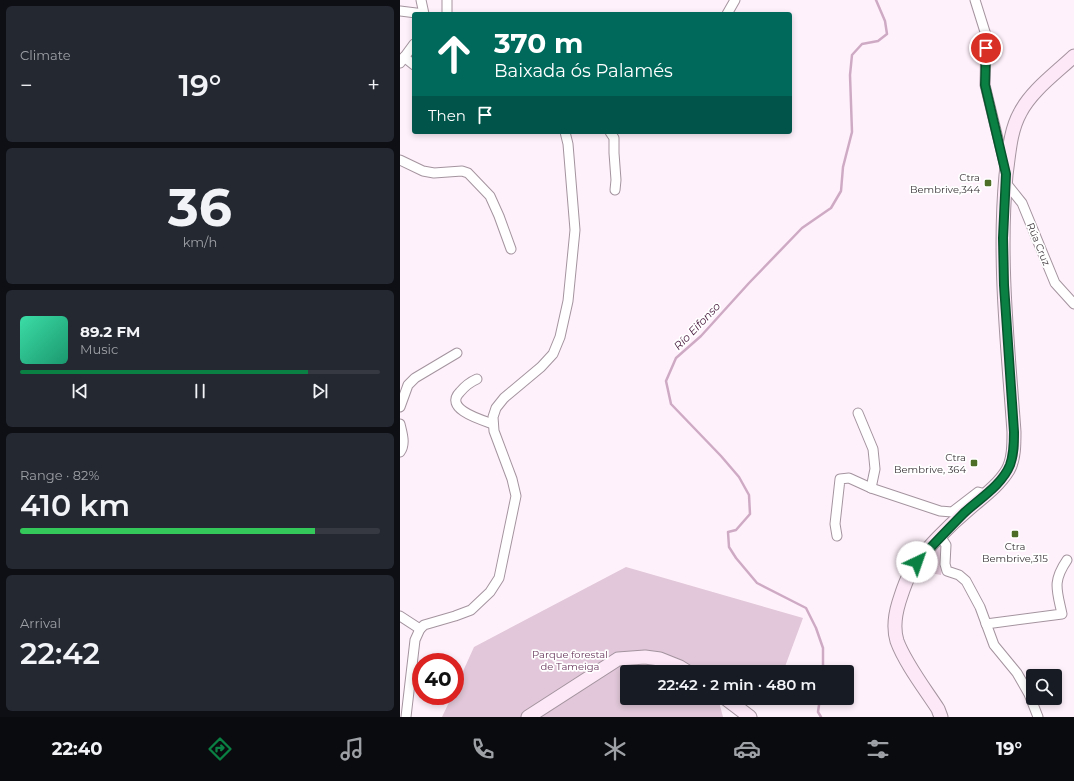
<!DOCTYPE html>
<meta charset="utf-8">
<style>
body{margin:0;font-family:Montserrat,sans-serif;background:#242831;color:#f1f3f6;height:100vh;display:flex;flex-direction:column;font-size:15px;white-space:nowrap}
*{box-sizing:border-box;margin:0}
p{font-size:13px;color:#9ea1a6}
.icon{flex:none;width:22px;height:22px;fill:none;stroke:currentColor;stroke-width:2;stroke-linecap:round;stroke-linejoin:round}
.map{position:relative;flex:1;overflow:hidden}
.side{display:flex;flex-direction:column;gap:6px;padding:6px;background:#0d0f14;width:400px}
.side>*{flex:none}
.hud{position:absolute;left:12px;top:12px;width:380px;height:122px;border-radius:4px;box-shadow:0 2px 6px #0003;background:#00695c;color:#fff;overflow:hidden}
.buttons{position:absolute;left:626px;top:669px;display:grid;gap:8px}
.buttons a{display:grid;place-items:center;width:36px;height:36px;border-radius:4px;background:#171b24;box-shadow:0 2px 6px #0003;font-size:20px}
.speed{position:absolute;left:12px;top:653px;display:flex;gap:8px;font-size:20px;font-weight:700;text-align:center}
.speed>*{display:grid;place-content:center;width:52px;height:52px;border-radius:50%;background:#171b24;box-shadow:0 2px 6px #0003;line-height:1}
.speed .limit{border:6px solid #d22;background:#fff;color:#111}
.pin{position:absolute;display:grid;place-items:center;width:34px;height:34px;color:#fff;margin:-17px;border:2px solid #fff;border-radius:50%;box-shadow:0 1px 4px #0007}
.me{position:absolute;width:44px;margin:-22px;rotate:42deg;stroke-linejoin:round;filter:drop-shadow(0 0 3px #0008)}
.turn{display:flex;align-items:center;gap:14px;height:84px;padding:0 16px;font-size:18px}
.turn .icon{width:52px;height:52px;stroke-width:2.5}
.turn b{display:block;font-size:28px;line-height:34px}
.then{display:flex;align-items:center;height:38px;padding:0 16px;background:#0003;gap:8px;font-size:15px}
.big{font-size:30px;font-weight:600;line-height:1.1}
.side .tile{flex:1;display:flex;flex-direction:column;justify-content:center;gap:6px;min-width:0;padding:0 14px;border-radius:6px;background:#242831}
.side .dial{align-items:center;gap:0}
.dial b{font-size:52px;line-height:1}
.song{display:flex;align-items:center;gap:12px}
.cover{width:48px;height:48px;border-radius:6px;background:linear-gradient(135deg,hsl(160 70% 55%),hsl(160 70% 35%))}
.played{height:4px;border-radius:2px;background:linear-gradient(90deg,#0b8043 80%,#363941 80%)}
.keys{display:flex;justify-content:space-around;direction:ltr}
.heat{display:flex;justify-content:space-between;align-items:center;font-size:22px;direction:ltr}
.charge{height:6px;border-radius:3px;background:linear-gradient(90deg,#34c759 82%,#363941 0)}
.trip{position:absolute;left:220px;top:665px;width:234px;height:40px;border-radius:4px;background:#171b24;box-shadow:0 2px 6px #0003;font-weight:600;line-height:40px;text-align:center}
.tabs{display:flex;height:64px;justify-content:space-around;align-items:center;background:#090b0e;color:#9ea1a6}
.tabs .icon{width:28px;height:28px}
.tabs .current{color:#0b8043}
.tabs b{font-size:18px;color:#f1f3f6}
main{display:flex;flex:1;min-height:0}
.map>svg:first-child{display:block}
.green{fill:#e1c7d9}
.lines{fill:none;stroke-linecap:round;stroke-linejoin:round}
.stream{stroke:#cfaac5;stroke-width:2.5}
.street-casing{stroke:#a4949f;stroke-width:11}
.secondary-casing{stroke:#a4949f;stroke-width:15}
.street{stroke:#fff;stroke-width:9}
.secondary{stroke:#fde8f8;stroke-width:13}
.route-casing{stroke:#07532c;stroke-width:10}
.route{stroke:#0b8043;stroke-width:7}
.poi-dot{fill:#4d6e26;stroke:#fff;stroke-width:1.5}
.labels{text-anchor:middle;stroke-width:3.5;stroke-linejoin:round;paint-order:stroke}
.poi-label{font-size:10px;fill:#383236;stroke:#fff;text-anchor:end}
.street-label{font-size:10px;fill:#383236;stroke:#fff}
.park-label{font-size:10px;fill:#6a395e;stroke:#fff}
.water-label{font-size:11px;font-style:italic;fill:#44163a;stroke:#fff}
</style>
<main>
<section class="side">
<div class="tile"><p>Climate</p>
<div class="heat"><a>−</a><b class="big">19°</b><a>+</a></div>
</div>
<div class="tile dial"><b>36</b><p>km/h</p></div>
<div class="tile">
<div class="song"><i class="cover"></i><div><b>89.2 FM</b><p>Music</p></div></div>
<div class="played"></div>
<div class="keys"><svg class="icon" aria-label="previous" viewBox="0 0 24 24"><path d="M18 5L8 12l10 7zM5 5v14"/></svg><svg class="icon" aria-label="pause" viewBox="0 0 24 24"><path d="M8 5v14M16 5v14"/></svg><svg class="icon" aria-label="next" viewBox="0 0 24 24"><path d="M6 5l10 7-10 7zM19 5v14"/></svg></div>
</div>
<div class="tile"><p>Range · 82%</p><b class="big">410 km</b><div class="charge"></div></div>
<div class="tile"><p>Arrival</p><b class="big">22:42</b></div>
</section>
<div class="map">
<svg width="674" height="717" viewBox="0 0 674 717">
<rect width="100%" height="100%" fill="#fff1fb"/>
<!-- green -->
<g class="green">
<path d="M541 546 544 548 541 575 519 571Z"/>
<path d="M226 567 403 618 383 672 311 670V672H227V698H318L323 717H42L52 696H55V689L74 647Z"/>
</g>
<g class="lines">
<!-- stream -->
<g class="stream">
<path d="M423 672V648L416 628 406 608 357 583 336 558 329 547 328 532 336 530 350 514 349 495 339 477 321 456 271 404 266 381 276 358 301 336 349 283 402 228 431 208 441 191 443 167 452 132 450 75 452 55 462 44 478 41 487 34 485 21 476 0"/>
<path d="M420 698 418 712 421 717"/>
</g>
<defs>
<g id="street">
<path d="M21 0 24 14"/>
<path d="M47 0V14"/>
<path d="M575 0 586 35 585 85 605 167"/>
<path d="M0 11 24 14"/>
<path d="M327 14 335 0"/>
<path d="M4 57 14 65"/>
<path d="M0 63 14 44"/>
<path d="M210 132 214 138V153L216 180 215 190"/>
<path d="M0 160 23 171 34 173 62 171 68 173 90 196 99 216 111 249"/>
<path d="M606 183 622 203 655 283 674 304"/>
<path d="M77 379C70 382 65 386 60 392 43 409 82 420 93 424"/>
<path d="M0 407 8 385 15 378 57 353"/>
<path d="M458 413 473 449 475 469 471 488"/>
<path d="M0 424C2 433 6 444 0 452"/>
<path d="M437 536 435 524 440 479 449 478 471 488 540 511 552 512 578 492 586 494"/>
<path d="M540 536 546 545 545 564 547 571 559 575 566 581 580 607 594 645 617 673 629 694 638 717"/>
<path d="M0 616 20 629"/>
<path d="M586 624 662 614C657 590 652 582 667 560"/>
<path d="M6 717 15 640 20 629 24 625 55 616 71 610 90 592 99 578 116 496 112 479 94 431 93 417 96 408 104 398 141 367 153 354 160 337 168 301 175 230 168 144 165 132"/>
</g>
<g id="secondary">
<path d="M325 698 350 717"/>
<path d="M128 717 218 659 245 657 260 659 280 667 288 672"/>
<path d="M541 717 538 709C525 689 505 663 497 641 493 628 495 615 499 602 502 593 505 582 510 574 521 552 552 523 571 507 584 496 599 485 608 470 614 459 614 445 614 432 608 346 598 260 606 175 609 154 610 131 620 113 631 91 656 73 674 56"/>
</g>
</defs>
<!-- street casing -->
<use href="#street" class="street-casing"/>
<!-- secondary casing -->
<use href="#secondary" class="secondary-casing"/>
<!-- street -->
<use href="#street" class="street"/>
<!-- secondary -->
<use href="#secondary" class="secondary"/>
</g>
<g class="lines">
<defs>
<path id="route" d="M517 562C533 545 548 529 564 513 579 499 602 485 610 465 614 454 614 443 614 432L604 285 603 238 606 174 585 85 586 48"/>
</defs>
<!-- route casing -->
<use href="#route" class="route-casing"/>
<!-- route -->
<use href="#route" class="route"/>
</g>
<!-- markers -->
<g class="poi-dot">
<rect x="584" y="179" width="8" height="8" rx="2"/>
<rect x="570" y="459" width="8" height="8" rx="2"/>
<rect x="611" y="530" width="8" height="8" rx="2"/>
</g>
<g class="labels">
<!-- poi labels -->
<g class="poi-label">
<text x="580" y="181">Ctra<tspan x="580" dy="12">Bembrive,344</tspan></text>
<text x="566" y="461">Ctra<tspan x="566" dy="12">Bembrive, 364</tspan></text>
<text x="615" y="550" text-anchor="middle">Ctra<tspan x="615" dy="12">Bembrive,315</tspan></text>
</g>
<!-- street labels -->
<g class="street-label">
<text transform="translate(639 244) rotate(68)" y="4">Rúa Cruz</text>
</g>
<!-- park labels -->
<g class="park-label">
<text x="170" y="658">Parque forestal<tspan x="170" dy="12">de Tameiga</tspan></text>
</g>
<!-- water labels -->
<g class="water-label">
<text transform="translate(297 326) rotate(-46)" y="4">Río Eifonso</text>
</g>
</g>
</svg>
<div class="buttons">
<a><svg class="icon" aria-label="search" viewBox="0 0 24 24"><circle cx="10" cy="10" r="6"/><path d="M15 15l6 6"/></svg></a>
</div>
<div class="speed"><div class="limit">40</div></div>
<div class="pin" style="left:586px;top:48px;background:#d93025"><svg class="icon" aria-label="arrive" viewBox="0 0 24 24"><path d="M6 21V4h12l-3 4 3 4H6"/></svg></div>
<svg class="me" style="left:517px;top:562px" viewBox="-20 -20 40 40"><circle r="19" fill="#fff"/><path d="M0-13L10 11 0 6-10 11z" fill="#0b8043"/></svg>
<div class="trip">22:42 · 2 min · 480 m</div>
<div class="hud">
<div class="turn"><svg class="icon" aria-label="ahead" viewBox="0 0 24 24"><path d="M12 20V5M6 11l6-6 6 6"/></svg><div><b>370 m</b>Baixada ós Palamés</div></div>
<div class="then">Then<svg class="icon" aria-label="arrive" viewBox="0 0 24 24"><path d="M6 21V4h12l-3 4 3 4H6"/></svg></div>
</div>
</div>
</main>
<nav class="tabs">
<b>22:40</b>
<svg class="icon current" aria-label="directions" viewBox="0 0 24 24"><path d="M12 3l9 9-9 9-9-9zM9 14v-3h6M13 9l2 2-2 2"/></svg>
<svg class="icon" aria-label="music" viewBox="0 0 24 24"><path d="M9 18V5l10-2v13"/><circle cx="6" cy="18" r="3"/><circle cx="16" cy="16" r="3"/></svg>
<svg class="icon" aria-label="phone" viewBox="0 0 24 24"><path d="M5 4h4l2 5-3 2q2 4 5 5l2-3 5 2v4C11 20 4 13 5 4z"/></svg>
<svg class="icon" aria-label="climate" viewBox="0 0 24 24"><path d="M12 3v18M4 7l16 10M4 17L20 7"/></svg>
<svg class="icon" aria-label="car" viewBox="0 0 24 24"><path d="M5 17H2v-5l4-1 3-4h7l3 4 3 1v5h-3M9 17h6M6 11h13"/><circle cx="7" cy="17" r="2"/><circle cx="17" cy="17" r="2"/></svg>
<svg class="icon" aria-label="filters" viewBox="0 0 24 24"><path d="M4 7h16M4 17h16"/><circle cx="9" cy="7" r="2"/><circle cx="15" cy="17" r="2"/></svg>
<b>19°</b>
</nav>
